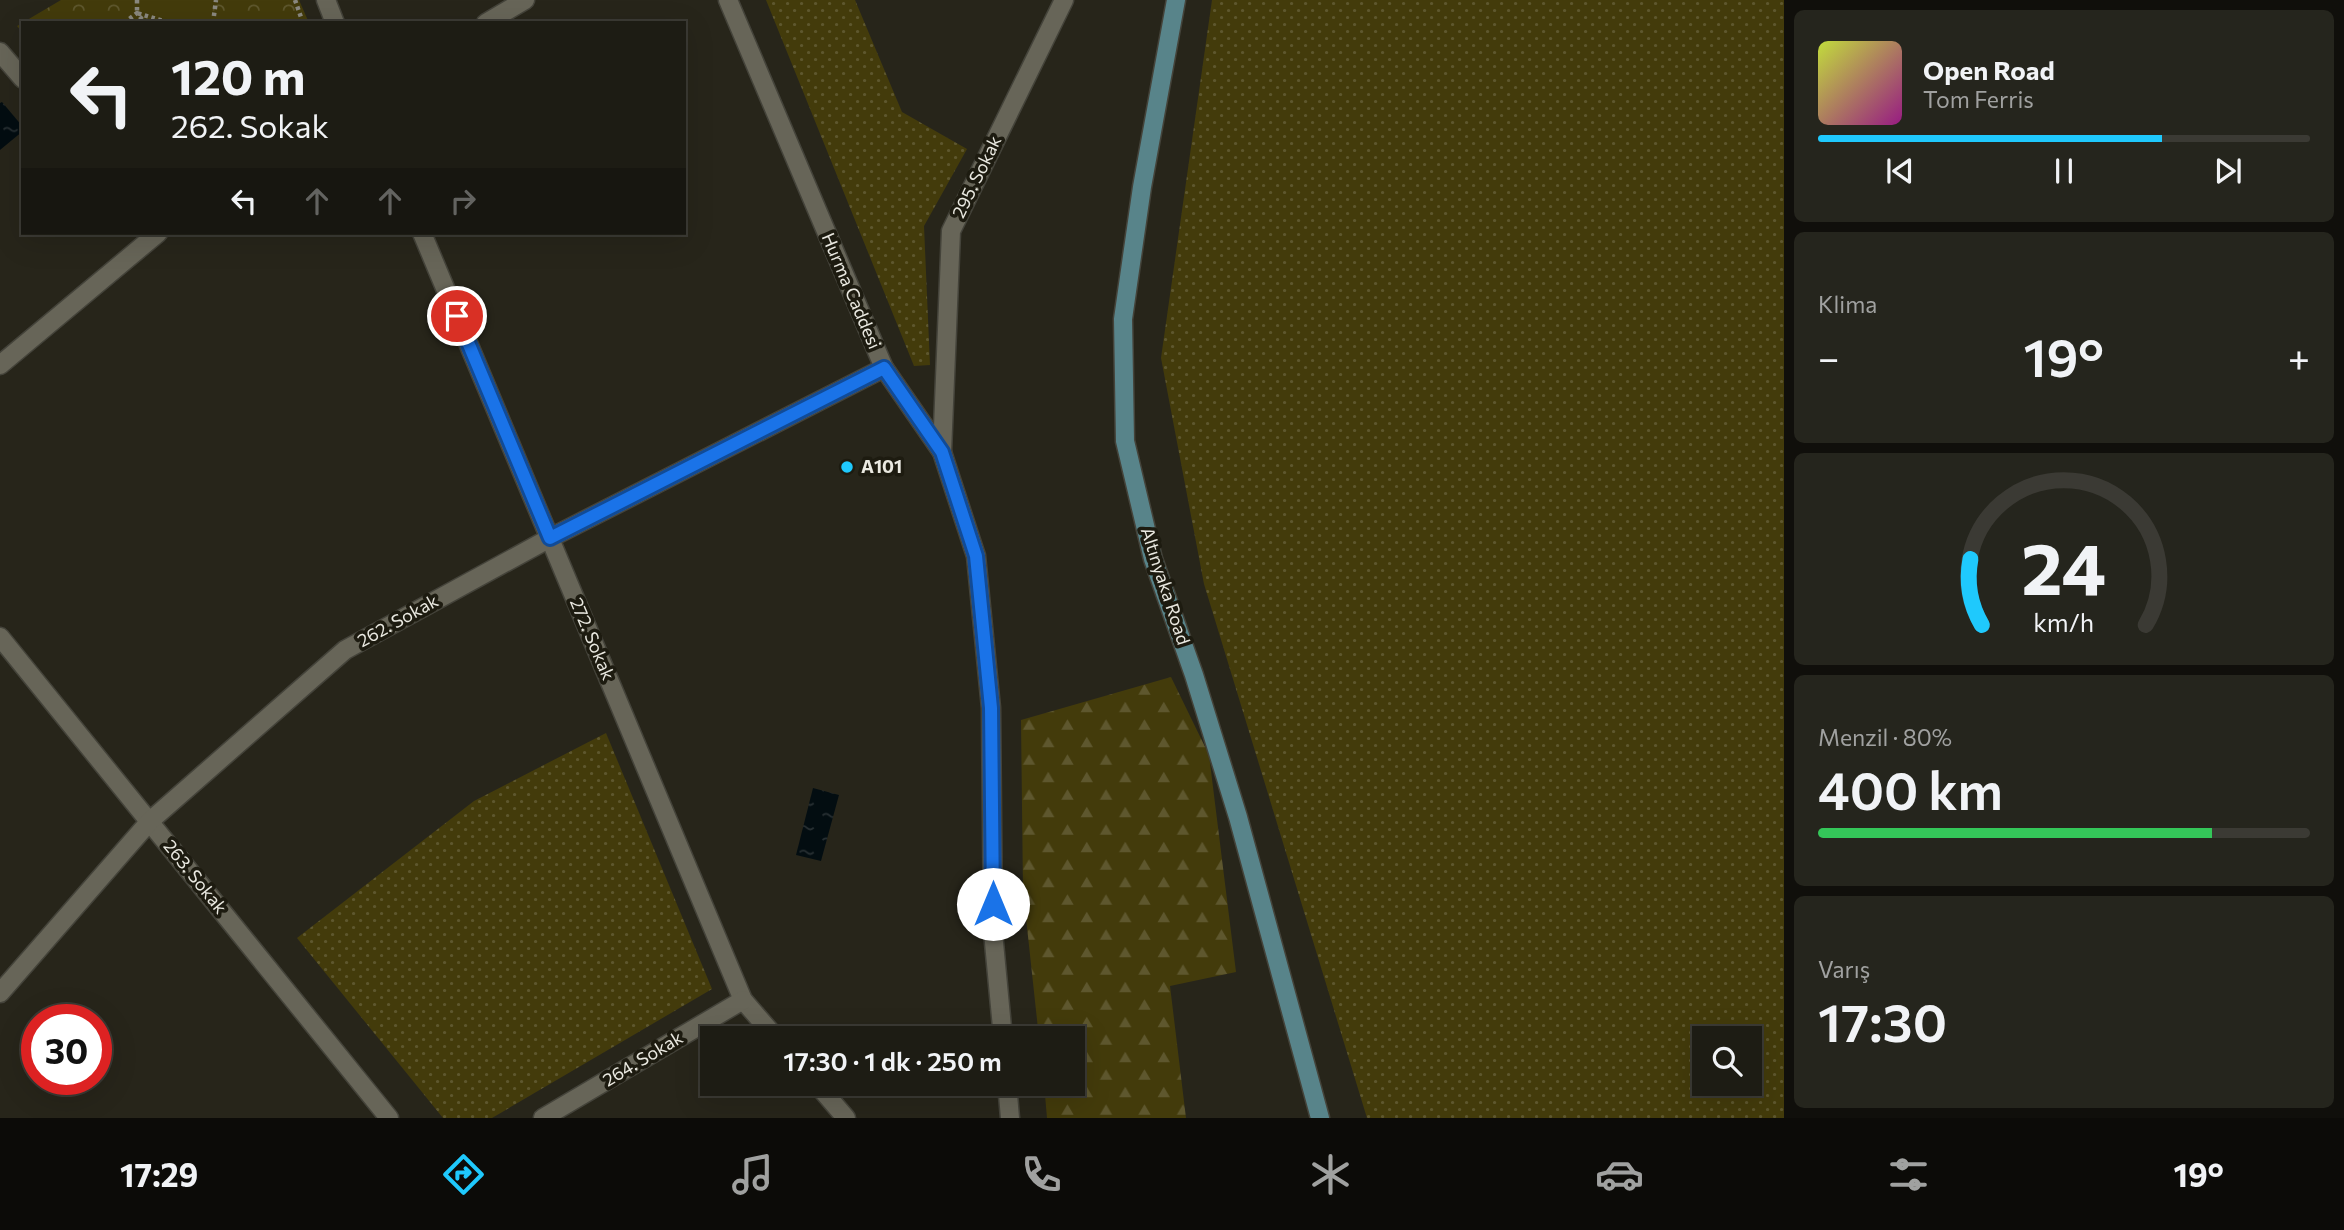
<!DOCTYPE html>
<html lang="tr">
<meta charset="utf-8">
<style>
body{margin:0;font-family:Commissioner,sans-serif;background:#25251d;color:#f1f3f6;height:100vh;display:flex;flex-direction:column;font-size:26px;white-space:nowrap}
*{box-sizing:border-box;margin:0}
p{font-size:23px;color:#a0a1a0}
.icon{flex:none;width:38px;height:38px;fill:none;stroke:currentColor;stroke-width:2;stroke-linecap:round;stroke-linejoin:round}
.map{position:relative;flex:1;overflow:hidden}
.sheet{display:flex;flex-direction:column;gap:10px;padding:10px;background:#100f0b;width:560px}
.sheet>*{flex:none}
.hud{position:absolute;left:21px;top:21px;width:665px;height:214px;border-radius:0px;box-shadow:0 7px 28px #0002,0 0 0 2px #3b3a34;background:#1d1c14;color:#f1f3f6;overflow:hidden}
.tools{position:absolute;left:1692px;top:1026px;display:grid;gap:14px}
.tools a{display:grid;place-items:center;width:70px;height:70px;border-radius:0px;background:#1d1c14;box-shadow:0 7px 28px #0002,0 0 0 2px #3b3a34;font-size:35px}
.speed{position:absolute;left:21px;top:1004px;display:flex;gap:14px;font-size:35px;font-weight:700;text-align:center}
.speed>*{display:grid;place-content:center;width:91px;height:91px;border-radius:50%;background:#1d1c14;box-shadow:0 7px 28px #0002,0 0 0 2px #3b3a34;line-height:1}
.speed .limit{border:10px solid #d22;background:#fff;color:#111}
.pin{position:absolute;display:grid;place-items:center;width:60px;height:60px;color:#fff;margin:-30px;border:4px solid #fff;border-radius:50%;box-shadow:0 2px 7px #0007}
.me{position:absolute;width:77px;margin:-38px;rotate:0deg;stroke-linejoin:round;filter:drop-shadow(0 0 5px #0008)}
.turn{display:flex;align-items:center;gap:24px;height:147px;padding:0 35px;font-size:32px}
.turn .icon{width:91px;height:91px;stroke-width:2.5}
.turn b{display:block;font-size:49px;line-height:60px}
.lanes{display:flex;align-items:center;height:66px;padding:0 35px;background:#0003;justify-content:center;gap:35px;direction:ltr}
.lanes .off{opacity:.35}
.big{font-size:52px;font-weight:600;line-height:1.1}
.sheet .tile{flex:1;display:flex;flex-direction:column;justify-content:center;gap:10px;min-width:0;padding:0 24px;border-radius:10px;background:#25251d}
.sheet .dial{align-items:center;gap:0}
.dial svg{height:182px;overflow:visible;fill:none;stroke:#3b3a34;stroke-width:7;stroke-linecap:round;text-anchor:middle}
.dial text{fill:#f1f3f6;stroke:none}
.song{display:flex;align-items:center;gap:21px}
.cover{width:84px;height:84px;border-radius:10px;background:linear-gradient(135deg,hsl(70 70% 55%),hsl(310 70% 35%))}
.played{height:7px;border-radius:4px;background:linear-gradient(90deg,#1fc9fd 70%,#3b3a34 70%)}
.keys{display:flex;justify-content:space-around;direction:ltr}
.heat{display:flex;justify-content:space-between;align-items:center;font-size:38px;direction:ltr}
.charge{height:10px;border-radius:5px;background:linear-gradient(90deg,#34c759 80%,#3b3a34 0)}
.trip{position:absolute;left:700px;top:1026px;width:385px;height:70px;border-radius:0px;background:#1d1c14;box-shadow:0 7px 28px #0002,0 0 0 2px #3b3a34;font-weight:600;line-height:70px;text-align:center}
.menu{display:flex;height:112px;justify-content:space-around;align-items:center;background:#0c0b08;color:#a0a1a0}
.menu .icon{width:49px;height:49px}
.menu .selected{color:#1fc9fd}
.menu b{font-size:32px;color:#f1f3f6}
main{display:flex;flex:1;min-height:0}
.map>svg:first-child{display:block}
.grass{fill:url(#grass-dots);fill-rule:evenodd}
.forest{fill:url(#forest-firs)}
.park{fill:url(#park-crowns)}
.pitch{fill:#433b0b}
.water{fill:url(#water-ripples)}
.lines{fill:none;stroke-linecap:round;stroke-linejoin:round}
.street-casing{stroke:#44433a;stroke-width:21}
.secondary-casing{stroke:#44433a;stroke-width:21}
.path{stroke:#8a887f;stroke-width:4.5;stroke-dasharray:3.5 3.5;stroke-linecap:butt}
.street{stroke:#676558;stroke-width:18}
.secondary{stroke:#58848a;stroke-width:18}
.route-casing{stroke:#114b97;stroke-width:18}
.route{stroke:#1a73e8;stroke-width:12}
.poi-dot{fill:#1fc9fd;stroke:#1d1b10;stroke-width:2.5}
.labels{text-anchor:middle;stroke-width:7;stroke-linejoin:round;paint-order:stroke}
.street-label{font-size:18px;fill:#eae9e1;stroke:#1d1b10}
.poi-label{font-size:18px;font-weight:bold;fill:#eae9e1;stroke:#1d1b10;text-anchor:start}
</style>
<main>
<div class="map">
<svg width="1784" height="1118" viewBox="0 0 1784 1118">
<defs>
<pattern id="grass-dots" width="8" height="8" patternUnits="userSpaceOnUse" patternTransform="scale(1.75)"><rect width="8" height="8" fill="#433b0b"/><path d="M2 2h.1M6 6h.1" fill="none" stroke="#5e572e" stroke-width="1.8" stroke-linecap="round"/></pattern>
<pattern id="forest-firs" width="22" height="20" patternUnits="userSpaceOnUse" patternTransform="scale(1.75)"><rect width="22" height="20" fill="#433b0b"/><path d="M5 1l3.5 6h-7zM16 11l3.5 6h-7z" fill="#5e572e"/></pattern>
<pattern id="park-crowns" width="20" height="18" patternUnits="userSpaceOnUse" patternTransform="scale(1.75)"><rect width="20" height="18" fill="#433b0b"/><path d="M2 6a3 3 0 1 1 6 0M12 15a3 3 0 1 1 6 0" fill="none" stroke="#5e572e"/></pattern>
<pattern id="water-ripples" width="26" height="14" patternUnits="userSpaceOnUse" patternTransform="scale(1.75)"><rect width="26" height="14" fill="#030d11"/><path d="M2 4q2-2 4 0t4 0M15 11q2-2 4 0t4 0" fill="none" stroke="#283033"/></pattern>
</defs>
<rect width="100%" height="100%" fill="#27251a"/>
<!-- grass -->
<g class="grass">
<path d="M766 0H855L902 112 967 149 924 226 930 365 914 366Z"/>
<path d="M1212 0H1784V1118H1367L1204 584 1161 358ZM1704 1038H1750V1083H1704Z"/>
<path d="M606 733 712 989 492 1118H443L297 938 474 801Z"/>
</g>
<!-- forest -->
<path class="forest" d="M1171 677 1209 755 1236 972 1170 986 1186 1118H1047L1044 1083H1073V1038H1039L1023 890 1021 720Z"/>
<!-- park -->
<path class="park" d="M61 0H299L309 23H23V33L17 26Z"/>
<!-- pitch -->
<path class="pitch" d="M140 0H213L210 23H184L140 11Z"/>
<!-- water -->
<g class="water">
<path d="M2 102 23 127V131L0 150V103Z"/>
<path d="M813 788 839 795 821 861 796 855Z"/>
</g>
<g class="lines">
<defs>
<g id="street">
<path d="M326 0 335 23"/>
<path d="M728 0 884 368 942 452 976 556 991 708 993 932 1003 1038"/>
<path d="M486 23 525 0"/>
<path d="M0 52 23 79"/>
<path d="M422 233 743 1000 776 1038"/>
<path d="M0 365 158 233"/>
<path d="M942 452 951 231 1064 0"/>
<path d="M0 637 389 1118"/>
<path d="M0 993 150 821 345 650 550 538 884 368"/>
<path d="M816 1083 846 1118"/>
<path d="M1007 1083 1010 1118"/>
<path d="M543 1118 743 1000"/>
</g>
<path id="secondary" d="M1176 0 1142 187 1123 319 1125 441 1153 559 1194 675 1238 817 1320 1118"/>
</defs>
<!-- street casing -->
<use href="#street" class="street-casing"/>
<!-- secondary casing -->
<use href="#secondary" class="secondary-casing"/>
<!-- path -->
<g class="path">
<path d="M137 0V13L170 23"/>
<path d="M295 0 303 23"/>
<path d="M124 23 137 13 145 23"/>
<path d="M213 23 216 0"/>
</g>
<!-- street -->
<use href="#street" class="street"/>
<!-- secondary -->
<use href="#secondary" class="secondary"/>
</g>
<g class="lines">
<defs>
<path id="route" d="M457 316 550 538 884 368 942 452 976 556 991 708 993 904"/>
</defs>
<!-- route casing -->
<use href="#route" class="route-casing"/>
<!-- route -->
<use href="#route" class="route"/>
</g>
<!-- markers -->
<circle class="poi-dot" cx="847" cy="467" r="7"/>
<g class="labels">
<!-- street labels -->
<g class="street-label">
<text transform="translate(977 177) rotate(-64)" y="6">295. Sokak</text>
<text transform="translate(851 291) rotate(67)" y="6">Hurma Caddesi</text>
<text transform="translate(1165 586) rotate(72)" y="6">Altınyaka Road</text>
<text transform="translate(398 621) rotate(-29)" y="6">262. Sokak</text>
<text transform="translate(592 639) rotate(67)" y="6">272. Sokak</text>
<text transform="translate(195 877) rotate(51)" y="6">263. Sokak</text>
<text transform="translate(643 1059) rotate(-31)" y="6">264. Sokak</text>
</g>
<!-- poi labels -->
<g class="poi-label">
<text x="861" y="473">A101</text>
</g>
</g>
</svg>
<div class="tools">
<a><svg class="icon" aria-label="search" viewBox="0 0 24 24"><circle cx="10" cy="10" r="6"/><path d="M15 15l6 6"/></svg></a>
</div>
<div class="speed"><div class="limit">30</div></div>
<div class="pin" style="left:457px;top:316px;background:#d93025"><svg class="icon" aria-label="arrive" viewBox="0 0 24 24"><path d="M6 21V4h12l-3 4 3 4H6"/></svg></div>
<svg class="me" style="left:993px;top:904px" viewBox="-20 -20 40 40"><circle r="19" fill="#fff"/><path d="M0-13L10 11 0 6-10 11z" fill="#1a73e8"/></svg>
<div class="trip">17:30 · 1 dk · 250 m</div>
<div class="hud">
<div class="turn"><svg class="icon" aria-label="left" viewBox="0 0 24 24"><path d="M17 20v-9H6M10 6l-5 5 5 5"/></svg><div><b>120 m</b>262. Sokak</div></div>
<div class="lanes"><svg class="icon" aria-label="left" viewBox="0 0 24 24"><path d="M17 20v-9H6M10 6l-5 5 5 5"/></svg><svg class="icon off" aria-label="ahead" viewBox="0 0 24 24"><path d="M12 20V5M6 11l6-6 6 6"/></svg><svg class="icon off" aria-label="ahead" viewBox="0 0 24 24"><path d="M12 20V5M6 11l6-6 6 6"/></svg><svg class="icon off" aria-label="right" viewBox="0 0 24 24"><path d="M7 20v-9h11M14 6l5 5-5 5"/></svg></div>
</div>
</div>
<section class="sheet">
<div class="tile">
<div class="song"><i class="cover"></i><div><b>Open Road</b><p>Tom Ferris</p></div></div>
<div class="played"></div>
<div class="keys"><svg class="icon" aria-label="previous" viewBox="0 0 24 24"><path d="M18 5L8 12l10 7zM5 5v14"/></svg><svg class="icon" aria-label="pause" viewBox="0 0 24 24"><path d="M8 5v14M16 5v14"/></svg><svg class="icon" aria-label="next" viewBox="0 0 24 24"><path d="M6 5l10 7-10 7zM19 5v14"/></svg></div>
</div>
<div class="tile"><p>Klima</p>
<div class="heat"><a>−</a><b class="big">19°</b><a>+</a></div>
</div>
<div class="tile dial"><svg viewBox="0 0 100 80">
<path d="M14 69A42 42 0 1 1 86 69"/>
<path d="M14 69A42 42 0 0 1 9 40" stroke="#1fc9fd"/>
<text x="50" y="56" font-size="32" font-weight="700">24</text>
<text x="50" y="72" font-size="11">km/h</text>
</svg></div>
<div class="tile"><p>Menzil · 80%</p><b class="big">400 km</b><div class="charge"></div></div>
<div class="tile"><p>Varış</p><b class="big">17:30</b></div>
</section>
</main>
<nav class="menu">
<b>17:29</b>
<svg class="icon selected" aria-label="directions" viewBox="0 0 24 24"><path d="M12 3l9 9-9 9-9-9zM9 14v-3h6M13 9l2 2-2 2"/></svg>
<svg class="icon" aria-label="music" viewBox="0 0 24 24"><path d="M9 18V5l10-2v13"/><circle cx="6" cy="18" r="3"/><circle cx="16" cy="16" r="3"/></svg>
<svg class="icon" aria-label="phone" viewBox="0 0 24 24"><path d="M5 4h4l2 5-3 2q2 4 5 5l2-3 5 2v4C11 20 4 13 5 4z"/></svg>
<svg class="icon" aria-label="climate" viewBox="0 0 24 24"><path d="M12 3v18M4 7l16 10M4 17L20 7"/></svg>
<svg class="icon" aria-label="car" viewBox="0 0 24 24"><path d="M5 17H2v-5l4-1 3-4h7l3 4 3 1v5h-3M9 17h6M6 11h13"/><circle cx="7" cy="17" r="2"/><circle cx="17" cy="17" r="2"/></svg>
<svg class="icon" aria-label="filters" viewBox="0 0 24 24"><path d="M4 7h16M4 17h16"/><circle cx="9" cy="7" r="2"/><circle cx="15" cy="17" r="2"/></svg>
<b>19°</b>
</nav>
